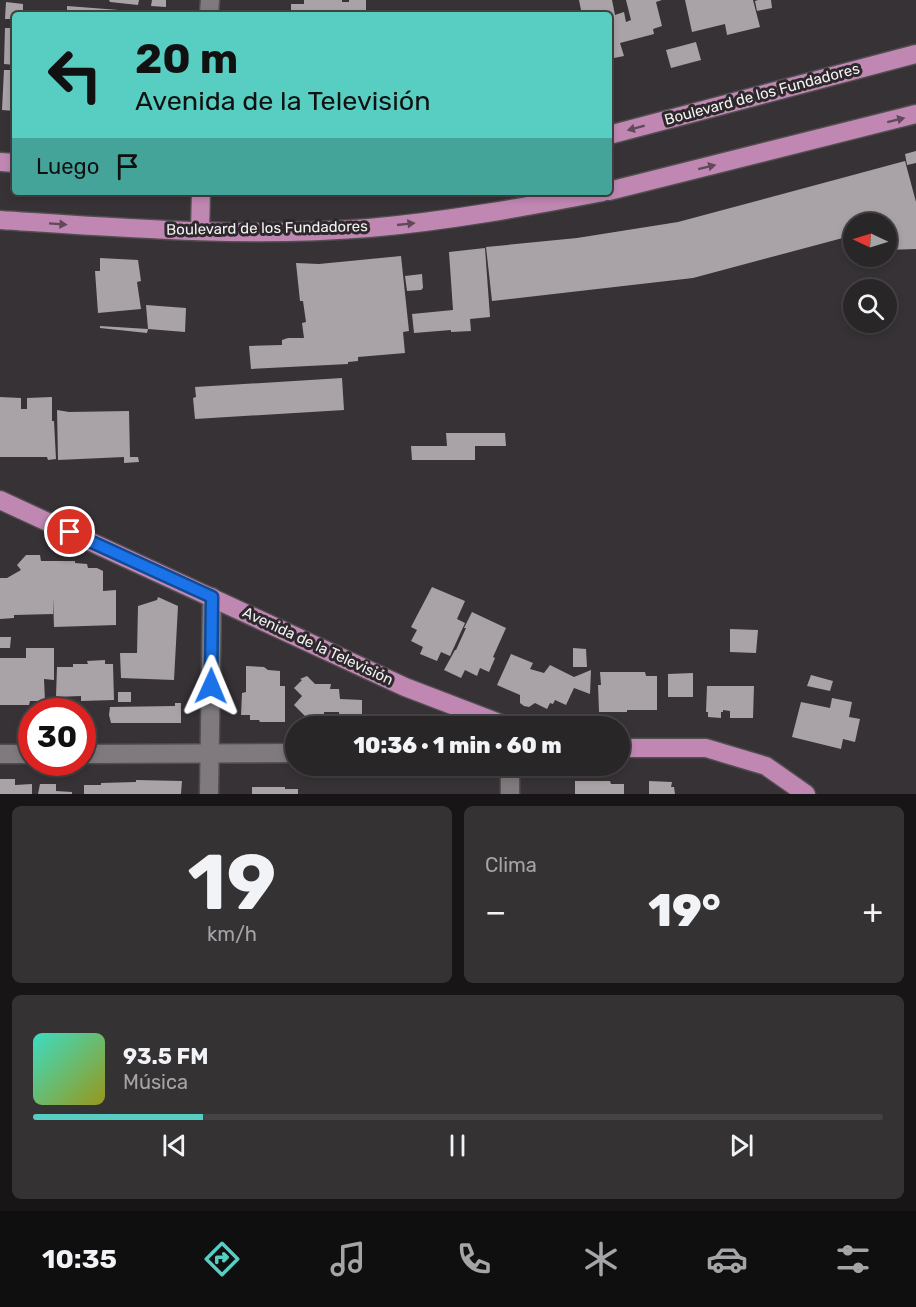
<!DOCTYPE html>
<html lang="es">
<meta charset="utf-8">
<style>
body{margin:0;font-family:Rubik,sans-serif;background:#353234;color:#f1f3f6;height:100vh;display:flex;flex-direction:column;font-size:22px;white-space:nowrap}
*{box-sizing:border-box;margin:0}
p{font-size:20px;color:#a5a5a8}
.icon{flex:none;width:33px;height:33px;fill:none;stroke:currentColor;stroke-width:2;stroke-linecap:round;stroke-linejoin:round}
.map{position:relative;height:794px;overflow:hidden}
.side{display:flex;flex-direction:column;gap:12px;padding:12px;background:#171516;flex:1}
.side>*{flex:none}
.top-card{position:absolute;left:12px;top:12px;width:600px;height:183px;border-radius:6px;box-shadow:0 3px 9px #0003,0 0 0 2px #454345;background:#57cec1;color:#111;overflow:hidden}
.needle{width:39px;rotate:274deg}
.fabs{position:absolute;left:843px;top:213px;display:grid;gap:12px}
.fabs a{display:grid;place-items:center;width:54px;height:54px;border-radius:50%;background:#292628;box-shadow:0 3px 9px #0003,0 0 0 2px #454345;font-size:30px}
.speed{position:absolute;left:18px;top:698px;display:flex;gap:12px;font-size:30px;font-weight:700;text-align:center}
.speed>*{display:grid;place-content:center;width:78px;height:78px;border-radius:50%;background:#292628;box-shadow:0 3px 9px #0003,0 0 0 2px #454345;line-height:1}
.speed .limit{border:9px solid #d22;background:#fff;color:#111}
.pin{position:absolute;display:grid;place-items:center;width:51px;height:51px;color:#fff;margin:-26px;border:3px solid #fff;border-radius:50%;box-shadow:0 2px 6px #0007}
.me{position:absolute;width:66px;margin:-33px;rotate:1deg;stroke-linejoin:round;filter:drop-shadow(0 0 4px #0008)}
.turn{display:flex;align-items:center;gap:21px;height:126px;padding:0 24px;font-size:27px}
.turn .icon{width:78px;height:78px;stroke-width:2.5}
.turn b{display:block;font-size:42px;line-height:51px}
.then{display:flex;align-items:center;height:57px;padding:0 24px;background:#0003;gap:12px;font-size:22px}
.big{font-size:45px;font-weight:800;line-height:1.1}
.side .widget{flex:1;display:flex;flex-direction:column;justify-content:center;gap:9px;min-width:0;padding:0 21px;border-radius:9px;background:#353234}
.side .dial{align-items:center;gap:0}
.dial b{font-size:78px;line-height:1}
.song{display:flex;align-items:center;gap:18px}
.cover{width:72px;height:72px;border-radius:9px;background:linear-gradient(135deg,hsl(170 70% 55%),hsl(60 70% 35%))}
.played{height:6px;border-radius:3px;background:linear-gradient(90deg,#57cec1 20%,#454345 20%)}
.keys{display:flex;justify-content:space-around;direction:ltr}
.heat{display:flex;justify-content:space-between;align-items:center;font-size:33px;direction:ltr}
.side .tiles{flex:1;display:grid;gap:12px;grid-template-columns:1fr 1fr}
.widget:last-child{grid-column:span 2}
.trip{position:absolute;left:285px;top:716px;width:345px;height:60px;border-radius:30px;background:#292628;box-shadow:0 3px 9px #0003,0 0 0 2px #454345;font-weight:800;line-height:60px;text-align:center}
.tabs{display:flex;height:96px;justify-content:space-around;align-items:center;background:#100f10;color:#a5a5a8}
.tabs .icon{width:42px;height:42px}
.tabs .active{color:#57cec1}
.tabs b{font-size:27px;color:#f1f3f6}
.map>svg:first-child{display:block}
.building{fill:#a9a3a8}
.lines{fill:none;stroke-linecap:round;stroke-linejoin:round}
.minor-casing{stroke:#514e50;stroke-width:21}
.major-casing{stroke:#514e50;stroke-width:21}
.minor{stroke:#807a7e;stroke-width:18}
.major{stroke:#c087b3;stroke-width:18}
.oneway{fill:#60495b}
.route-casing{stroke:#114b97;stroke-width:15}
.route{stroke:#1a73e8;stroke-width:10}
.labels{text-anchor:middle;stroke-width:6;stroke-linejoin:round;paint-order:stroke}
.street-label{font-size:15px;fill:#f4f1f3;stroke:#2d282c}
</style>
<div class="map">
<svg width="916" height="794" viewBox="0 0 916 794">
<rect width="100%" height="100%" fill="#373236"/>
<!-- building -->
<g class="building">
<path d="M109 0H139L138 5 110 2Z"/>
<path d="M152 0H166V7L151 6Z"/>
<path d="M304 0H342V2H349V0H366V15H291V4H304Z"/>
<path d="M579 0H612L615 15 624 12 626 22 631 20 626 0H662L656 2 662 26 653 29 654 34 620 43 624 56 609 59V15H582Z"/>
<path d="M685 0H753L760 27 727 35 725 24 692 32Z"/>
<path d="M758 0H771L772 8 757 11 755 1Z"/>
<path d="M6 2 23 4V15H15V19H5Z"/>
<path d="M67 6 158 13V15H67Z"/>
<path d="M5 28H15V65L4 64Z"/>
<path d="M696 42 701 60 671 68 666 50Z"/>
<path d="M4 70H15V111L2 110Z"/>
<path d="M916 151V163L907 165 905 154Z"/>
<path d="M905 161 916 202V249L886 250V224H854V235L693 278 492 301 486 247 577 238 678 222Z"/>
<path d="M485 248 490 317 470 319 471 331 451 332V330L414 333 412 314 453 310 449 252Z"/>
<path d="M401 256 409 331 403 332 405 353 358 357V361L348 362V364L251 369 249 346 282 345V340L288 338H304L302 323 306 322 303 301H300L296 263 319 264Z"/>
<path d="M100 258 138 260 141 281 137 282 141 309 98 313 95 271H100Z"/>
<path d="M422 274 423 288 421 290 407 291 405 276Z"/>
<path d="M146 305 186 308 185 332 148 329Z"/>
<path d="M100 326 148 329 147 333 100 328Z"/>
<path d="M342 378 344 410 195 419 193 398 196 397 195 387Z"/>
<path d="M0 397 21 398V409H27V398L52 397V421H54L56 459 48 460 47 457H0Z"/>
<path d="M57 410 69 412 129 411 130 457H138L139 462 124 463V457L58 460Z"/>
<path d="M446 433H505L506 446H475V460H412L411 446H447Z"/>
<path d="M26 555H40L41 561H75V563L87 564 88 568H97L103 571V591L116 590V625L54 627 53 597V614L14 615V618L0 619V578H7L21 570 17 565Z"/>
<path d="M432 587 465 601 457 619 465 623 450 656 441 652 437 661 420 654 423 647 411 641 417 630 411 627Z"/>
<path d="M158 597 178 606 174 680 121 678 120 653H137L138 606 157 600Z"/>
<path d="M472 612 506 628 493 657 495 658 489 672 480 668 477 676 465 670 461 678 444 670 455 650H456L466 628H464Z"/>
<path d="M730 629 758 630 756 653 730 652Z"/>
<path d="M0 637H11L10 648H0Z"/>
<path d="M26 648H54V680L44 679 45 701H30L29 705H0V658H26Z"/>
<path d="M573 648 586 649 587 667H573Z"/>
<path d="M511 654 533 663 530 669 544 673 550 665 574 677 591 670 590 694 574 688 566 705 555 700 553 704 550 703 547 709 535 703 529 707 524 706 520 703V695L497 685Z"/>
<path d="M105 660V664H113L114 700 81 701V696L56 697 57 667H73V664H88L87 661Z"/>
<path d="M246 666 264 667 268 670 280 671V686H285V722H260L259 720H250V715H241L242 693 246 692Z"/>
<path d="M600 672H645L646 676H657V710H627V712H599L598 685H601Z"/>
<path d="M693 673V697H668V674Z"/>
<path d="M811 675 833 681 830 691 807 686Z"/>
<path d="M307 676 315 684H331L330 689H339L340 699 362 700V722H340L339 712H324V722H307V718L294 705 302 696 294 688 302 680 300 679Z"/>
<path d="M707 686H754L753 718H730V711L723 710V712H721V718L708 717V712H706Z"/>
<rect x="118" y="692" width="13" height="10"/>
<path d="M832 698 852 702 849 717 860 719 855 742 843 739 841 749 792 737 801 702 830 708Z"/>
<path d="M175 703H181V723H111L109 715 110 707 175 706Z"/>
<path d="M0 779H15V785L32 784V794H0Z"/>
<path d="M136 780 182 781 181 794H84V785H101V783L136 782Z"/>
<path d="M575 781H610L611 784H624V794H575Z"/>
<path d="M649 781 672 782 671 787H674L675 794H649Z"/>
<path d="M40 784H56V791L72 792V794H38Z"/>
<path d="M252 787H285V789H298V794H252Z"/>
</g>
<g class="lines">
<defs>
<g id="minor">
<path d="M209 15 210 0"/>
<path d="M0 754H32"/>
<path d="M82 754 296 753"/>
<path d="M209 794 212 597"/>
<path d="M510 794V765"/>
</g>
<g id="major">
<path d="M609 135 916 54"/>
<path d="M0 162 15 163"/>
<path d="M609 191 916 114"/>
<path d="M0 220C122 228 246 238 369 228 448 221 525 207 603 192"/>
<path d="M200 231 201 192"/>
<path d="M0 500 405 687 507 726"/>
<path d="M620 748H706L766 766 806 794"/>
</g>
</defs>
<!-- minor casing -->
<use href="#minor" class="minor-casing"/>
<!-- major casing -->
<use href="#major" class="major-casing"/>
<!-- minor -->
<use href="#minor" class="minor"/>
<!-- major -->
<use href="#major" class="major"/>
</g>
<!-- one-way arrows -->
<defs><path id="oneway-solid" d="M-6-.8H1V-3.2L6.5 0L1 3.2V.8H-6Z" transform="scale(1.5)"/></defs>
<g class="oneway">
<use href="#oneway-solid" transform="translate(896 120) rotate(-14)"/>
<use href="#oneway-solid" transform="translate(636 128) rotate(165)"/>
<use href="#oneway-solid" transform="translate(707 167) rotate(-14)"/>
<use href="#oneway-solid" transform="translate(58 224) rotate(4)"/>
<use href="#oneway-solid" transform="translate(406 224) rotate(-6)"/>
</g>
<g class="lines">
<defs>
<path id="route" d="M70 532 212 597 211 686"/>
</defs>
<!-- route casing -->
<use href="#route" class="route-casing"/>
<!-- route -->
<use href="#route" class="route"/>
</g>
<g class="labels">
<!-- street labels -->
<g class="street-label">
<text transform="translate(762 94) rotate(-15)" y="5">Boulevard de los Fundadores</text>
<text transform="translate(267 228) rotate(-1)" y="5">Boulevard de los Fundadores</text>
<text transform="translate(318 646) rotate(25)" y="5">Avenida de la Televisión</text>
</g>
</g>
</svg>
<div class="fabs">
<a><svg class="needle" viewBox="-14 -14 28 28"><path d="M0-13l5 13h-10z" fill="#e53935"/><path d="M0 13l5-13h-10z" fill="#a5a5a8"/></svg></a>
<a><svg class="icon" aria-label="search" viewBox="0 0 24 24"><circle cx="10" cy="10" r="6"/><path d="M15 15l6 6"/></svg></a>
</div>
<div class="speed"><div class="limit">30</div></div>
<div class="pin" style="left:70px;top:532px;background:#d93025"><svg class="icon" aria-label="arrive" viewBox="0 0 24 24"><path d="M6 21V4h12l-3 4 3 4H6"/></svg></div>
<svg class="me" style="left:211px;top:686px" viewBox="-20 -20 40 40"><path d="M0-17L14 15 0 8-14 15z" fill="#1a73e8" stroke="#fff" stroke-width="4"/></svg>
<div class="trip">10:36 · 1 min · 60 m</div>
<div class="top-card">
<div class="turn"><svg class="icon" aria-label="left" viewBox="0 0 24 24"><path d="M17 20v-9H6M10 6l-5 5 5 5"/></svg><div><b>20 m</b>Avenida de la Televisión</div></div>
<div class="then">Luego<svg class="icon" aria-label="arrive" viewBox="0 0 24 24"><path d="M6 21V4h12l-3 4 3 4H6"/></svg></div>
</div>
</div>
<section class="side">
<div class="tiles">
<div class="widget dial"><b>19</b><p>km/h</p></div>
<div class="widget"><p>Clima</p>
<div class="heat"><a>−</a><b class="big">19°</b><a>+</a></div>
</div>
<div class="widget">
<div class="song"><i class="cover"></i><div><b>93.5 FM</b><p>Música</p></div></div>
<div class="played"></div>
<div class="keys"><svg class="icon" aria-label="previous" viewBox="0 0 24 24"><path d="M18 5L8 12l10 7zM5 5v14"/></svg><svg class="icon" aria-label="pause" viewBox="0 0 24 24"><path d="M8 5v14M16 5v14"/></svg><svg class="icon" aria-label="next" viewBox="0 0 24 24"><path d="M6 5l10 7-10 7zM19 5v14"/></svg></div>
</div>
</div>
</section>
<nav class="tabs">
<b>10:35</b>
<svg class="icon active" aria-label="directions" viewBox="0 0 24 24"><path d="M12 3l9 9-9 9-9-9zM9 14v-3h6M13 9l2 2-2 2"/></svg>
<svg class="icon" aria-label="music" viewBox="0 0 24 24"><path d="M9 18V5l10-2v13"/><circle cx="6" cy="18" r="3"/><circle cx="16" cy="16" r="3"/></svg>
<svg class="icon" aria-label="phone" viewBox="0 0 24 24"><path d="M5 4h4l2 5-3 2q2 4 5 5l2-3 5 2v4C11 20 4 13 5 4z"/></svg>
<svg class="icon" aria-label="climate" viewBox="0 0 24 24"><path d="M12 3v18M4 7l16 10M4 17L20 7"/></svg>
<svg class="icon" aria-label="car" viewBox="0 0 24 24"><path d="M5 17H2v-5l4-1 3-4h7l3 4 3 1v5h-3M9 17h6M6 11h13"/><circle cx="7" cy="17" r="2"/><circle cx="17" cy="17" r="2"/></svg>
<svg class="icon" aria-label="filters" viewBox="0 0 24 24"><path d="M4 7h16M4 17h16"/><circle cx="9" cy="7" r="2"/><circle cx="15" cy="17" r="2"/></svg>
</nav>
